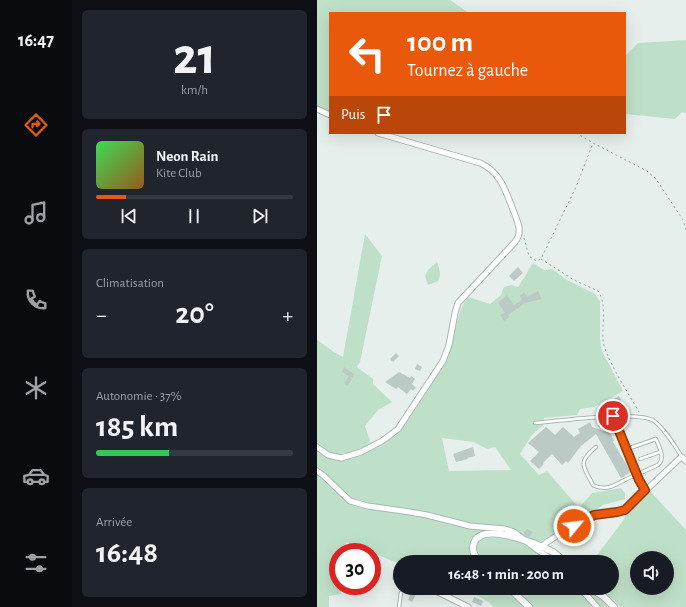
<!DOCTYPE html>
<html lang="fr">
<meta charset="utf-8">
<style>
body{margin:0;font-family:"Alegreya Sans",sans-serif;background:#20242c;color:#f1f3f6;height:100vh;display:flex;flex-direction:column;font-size:15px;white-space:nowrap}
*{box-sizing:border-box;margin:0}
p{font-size:13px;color:#9ea1a6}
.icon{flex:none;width:22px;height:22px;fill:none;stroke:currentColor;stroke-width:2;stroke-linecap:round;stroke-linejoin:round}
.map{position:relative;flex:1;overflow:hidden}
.drawer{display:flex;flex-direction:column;gap:10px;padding:10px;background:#0d0f14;width:245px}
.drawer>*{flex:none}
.guide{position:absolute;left:12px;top:12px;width:297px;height:122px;border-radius:0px;box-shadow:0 4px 16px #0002;background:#ea580c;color:#fff;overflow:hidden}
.fabs{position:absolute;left:313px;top:551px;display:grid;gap:8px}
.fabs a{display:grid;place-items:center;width:44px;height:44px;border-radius:50%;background:#171b24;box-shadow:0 4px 16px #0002;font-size:20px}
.speed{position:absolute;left:12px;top:543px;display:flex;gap:8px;font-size:20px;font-weight:700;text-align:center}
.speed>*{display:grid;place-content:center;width:52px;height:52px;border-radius:50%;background:#171b24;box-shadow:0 4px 16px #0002;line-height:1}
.speed .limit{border:6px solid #d22;background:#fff;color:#111}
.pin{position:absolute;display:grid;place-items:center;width:34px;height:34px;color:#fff;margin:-17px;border:2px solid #fff;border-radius:50%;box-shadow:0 1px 4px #0007}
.me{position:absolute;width:44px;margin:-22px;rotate:61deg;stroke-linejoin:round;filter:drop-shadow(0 0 3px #0008)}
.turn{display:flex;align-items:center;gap:14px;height:84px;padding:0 12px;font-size:18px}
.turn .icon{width:52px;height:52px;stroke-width:2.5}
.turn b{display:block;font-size:28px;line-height:34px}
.then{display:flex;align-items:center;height:38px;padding:0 12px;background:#0003;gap:8px;font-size:15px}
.big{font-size:30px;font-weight:700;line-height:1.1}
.drawer .card{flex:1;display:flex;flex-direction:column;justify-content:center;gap:6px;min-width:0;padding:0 14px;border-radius:6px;background:#20242c}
.drawer .dial{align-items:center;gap:0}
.dial b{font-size:52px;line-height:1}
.song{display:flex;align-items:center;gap:12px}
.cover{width:48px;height:48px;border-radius:6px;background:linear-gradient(135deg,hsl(130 70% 55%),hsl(30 70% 35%))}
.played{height:4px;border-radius:2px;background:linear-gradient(90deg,#ea580c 15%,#363941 15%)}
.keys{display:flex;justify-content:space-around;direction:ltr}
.heat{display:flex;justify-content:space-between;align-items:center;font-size:22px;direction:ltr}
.charge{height:6px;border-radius:3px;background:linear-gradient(90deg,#34c759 37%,#363941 0)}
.trip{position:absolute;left:76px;top:555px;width:226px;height:40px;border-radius:20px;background:#171b24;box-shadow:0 4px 16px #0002;font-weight:700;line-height:40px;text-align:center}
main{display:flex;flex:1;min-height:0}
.menu{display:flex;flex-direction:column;width:72px;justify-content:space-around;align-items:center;background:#090b0e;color:#9ea1a6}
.menu .icon{width:28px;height:28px}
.menu .active{color:#ea580c}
.menu b{font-size:18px;color:#f1f3f6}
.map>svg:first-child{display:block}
.green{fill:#bfe0c8;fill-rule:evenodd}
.building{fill:#bbcac4}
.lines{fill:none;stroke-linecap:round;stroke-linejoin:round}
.service-casing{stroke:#a8b8b2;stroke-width:4.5}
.minor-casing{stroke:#a8b8b2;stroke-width:7}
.tertiary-casing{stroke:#a8b8b2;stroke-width:8}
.path{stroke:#86b3a5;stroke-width:1;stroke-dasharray:2 3;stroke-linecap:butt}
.service{stroke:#fff;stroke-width:2.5}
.minor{stroke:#fff;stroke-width:5}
.tertiary{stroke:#fff;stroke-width:6}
.route-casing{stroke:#983908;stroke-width:10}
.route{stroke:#ea580c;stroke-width:7}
</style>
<main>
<nav class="menu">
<b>16:47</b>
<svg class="icon active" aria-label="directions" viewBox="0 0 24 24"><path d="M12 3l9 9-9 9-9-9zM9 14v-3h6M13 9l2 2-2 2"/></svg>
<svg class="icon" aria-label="music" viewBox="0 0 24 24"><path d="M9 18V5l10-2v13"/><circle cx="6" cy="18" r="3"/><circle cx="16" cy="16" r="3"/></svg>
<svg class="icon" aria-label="phone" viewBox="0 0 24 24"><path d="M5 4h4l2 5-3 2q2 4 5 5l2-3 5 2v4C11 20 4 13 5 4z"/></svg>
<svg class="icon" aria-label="climate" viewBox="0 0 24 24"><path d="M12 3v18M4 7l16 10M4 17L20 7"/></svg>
<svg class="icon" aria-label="car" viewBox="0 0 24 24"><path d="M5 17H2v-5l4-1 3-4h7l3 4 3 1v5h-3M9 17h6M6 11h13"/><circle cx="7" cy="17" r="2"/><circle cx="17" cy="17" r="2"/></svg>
<svg class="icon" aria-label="filters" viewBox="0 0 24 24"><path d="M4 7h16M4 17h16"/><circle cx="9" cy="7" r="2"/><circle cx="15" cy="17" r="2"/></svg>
</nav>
<section class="drawer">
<div class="card dial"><b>21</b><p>km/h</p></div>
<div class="card">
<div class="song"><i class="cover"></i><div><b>Neon Rain</b><p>Kite Club</p></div></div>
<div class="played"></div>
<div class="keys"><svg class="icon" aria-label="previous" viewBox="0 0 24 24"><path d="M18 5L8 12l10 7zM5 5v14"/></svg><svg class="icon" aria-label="pause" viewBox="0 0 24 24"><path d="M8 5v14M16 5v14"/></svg><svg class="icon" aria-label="next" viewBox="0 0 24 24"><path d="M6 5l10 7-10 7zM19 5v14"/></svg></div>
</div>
<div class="card"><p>Climatisation</p>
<div class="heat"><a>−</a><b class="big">20°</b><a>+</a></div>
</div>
<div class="card"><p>Autonomie · 37%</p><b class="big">185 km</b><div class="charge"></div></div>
<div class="card"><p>Arrivée</p><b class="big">16:48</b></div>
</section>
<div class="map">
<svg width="369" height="607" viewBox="0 0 369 607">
<rect width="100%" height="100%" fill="#e6efeb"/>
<!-- green -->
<g class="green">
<path d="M0 0H133L152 13H13V112L0 106Z"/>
<path d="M369 40V113L365 112 358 119 308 114V56L321 43Z"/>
<path d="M48 234 65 256 43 362 40 367 56 379V384L75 402 61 410 48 426 54 444 33 453H26V458C77 448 86 429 112 388 119 376 129 365 133 351 139 333 139 312 151 297L173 304 184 295 187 287 194 285 201 287 216 263 227 270 235 269 250 280 278 294 283 302V340L285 351 306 391 277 407 263 409 260 415 227 418 226 425 215 435 203 454 222 475 230 471 262 508 275 493 304 488 308 493V499L286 505 274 513 251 525 223 542 219 551 241 562H83V564L29 542 27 552H21V586H24V594L12 596V607H0V340L17 352 26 357ZM125 438 157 442 170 449 178 447 194 470 132 471Z"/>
<path d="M120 262C122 269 125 274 121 281L111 285 108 276 111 270Z"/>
<path d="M333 491 369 530V607H303L296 600 281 588H295V562H275L308 518 307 513 313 511ZM320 558H350V588H320Z"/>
<path d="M148 588H268L288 602 292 607H176L173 603Z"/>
</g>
<!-- building -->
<g class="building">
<path d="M201 267 206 273 197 281 192 276Z"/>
<path d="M221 291 225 299 208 303 191 315 192 317 187 321 183 315 188 313 181 303 190 295 197 305 205 300 203 296 207 292 210 297Z"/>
<path d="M79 353 82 356 76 362 73 359Z"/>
<path d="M100 364 105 367 103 371 98 369Z"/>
<path d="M27 367 37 374 35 378 25 372Z"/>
<path d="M82 372 93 378 94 376 98 379 95 384 99 388 96 391 94 389 90 394 81 387 79 389 68 382Z"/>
<path d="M32 376 35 379 30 386 27 383Z"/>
<path d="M302 396 304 400 282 412 280 409Z"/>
<path d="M273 422 275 427 287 431 290 428 297 440 296 442 314 472 304 478 279 434 264 446 251 463 249 461 245 465 235 454 226 463 227 464 222 469 213 461 222 452 211 443 229 427 238 435 246 427 257 437 263 433 261 429Z"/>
<path d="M156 447 158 456 150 458 151 459 139 462 136 454Z"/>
<path d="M210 529 216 532 212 537 206 534Z"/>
<path d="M248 540 255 541 254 545 247 543Z"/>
<path d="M76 574 83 576V588L75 578Z"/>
<path d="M82 588H93V590L100 592 95 602 91 600 93 595 87 594 86 591H83Z"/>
<path d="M157 597 166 601 164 606 155 602Z"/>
</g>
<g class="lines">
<defs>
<g id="service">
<path d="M296 417 322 480 328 490"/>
<path d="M218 423C241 421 322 410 337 421 349 430 357 445 365 457"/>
<path d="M279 447C260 463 266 465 276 485 290 493 302 482 314 477 323 473 332 469 341 465 349 458 342 447 339 439L310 449"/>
<path d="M323 459 343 452"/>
<path d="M82 607 84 593"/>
</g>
<g id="minor">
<path d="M0 109 13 115"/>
<path d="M0 447 11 455 24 458 44 452 65 441 81 429 126 361 132 345 138 313 141 303 198 242C201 238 203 233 202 228 201 221 197 213 195 207 188 189 182 171 163 163L61 133"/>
<path d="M0 471 7 476 33 501 51 506 93 512 110 515 153 526 188 529 197 532 222 551 239 562"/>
<path d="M224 547 230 542C245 533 260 521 277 515 287 511 298 514 308 510L362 459 365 457 369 461"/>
<path d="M113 588 151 607"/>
<path d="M263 588 280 607"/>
</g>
<g id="tertiary">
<path d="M163 562C158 557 154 550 157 543 165 520 222 545 236 552 240 555 244 559 248 562"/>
<path d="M192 588 212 607"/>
<path d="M274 588 287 597 297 607"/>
</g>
</defs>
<!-- service casing -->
<use href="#service" class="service-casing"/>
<!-- minor casing -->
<use href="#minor" class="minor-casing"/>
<!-- tertiary casing -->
<use href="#tertiary" class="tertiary-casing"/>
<!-- path -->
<g class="path">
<path d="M259 133 276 143 330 171 339 179 366 220 369 230"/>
<path d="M207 238 212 256 219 261 224 259 259 187 276 143"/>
<path d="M224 259 257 280 281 291C290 304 285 324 286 340 287 356 313 396 322 412"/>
</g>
<!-- service -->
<use href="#service" class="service"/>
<!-- minor -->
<use href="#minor" class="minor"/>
<!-- tertiary -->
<use href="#tertiary" class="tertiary"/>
</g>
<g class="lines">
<defs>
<path id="route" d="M257 526 277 515 300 512 308 510 328 490 322 480 296 416"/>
</defs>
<!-- route casing -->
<use href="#route" class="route-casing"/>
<!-- route -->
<use href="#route" class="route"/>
</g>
</svg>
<div class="fabs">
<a><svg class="icon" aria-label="sound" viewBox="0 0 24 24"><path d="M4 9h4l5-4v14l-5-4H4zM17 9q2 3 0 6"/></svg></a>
</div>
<div class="speed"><div class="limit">30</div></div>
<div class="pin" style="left:296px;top:416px;background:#d93025"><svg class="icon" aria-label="arrive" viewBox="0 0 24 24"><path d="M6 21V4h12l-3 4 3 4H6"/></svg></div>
<svg class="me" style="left:257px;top:526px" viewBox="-20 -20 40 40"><circle r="17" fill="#ea580c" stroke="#fff" stroke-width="3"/><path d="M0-11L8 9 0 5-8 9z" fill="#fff"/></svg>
<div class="trip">16:48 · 1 min · 200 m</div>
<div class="guide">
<div class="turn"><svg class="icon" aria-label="left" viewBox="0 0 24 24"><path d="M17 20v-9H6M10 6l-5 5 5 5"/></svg><div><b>100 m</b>Tournez à gauche</div></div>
<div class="then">Puis<svg class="icon" aria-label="arrive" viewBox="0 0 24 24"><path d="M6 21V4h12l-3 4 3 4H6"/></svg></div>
</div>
</div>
</main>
